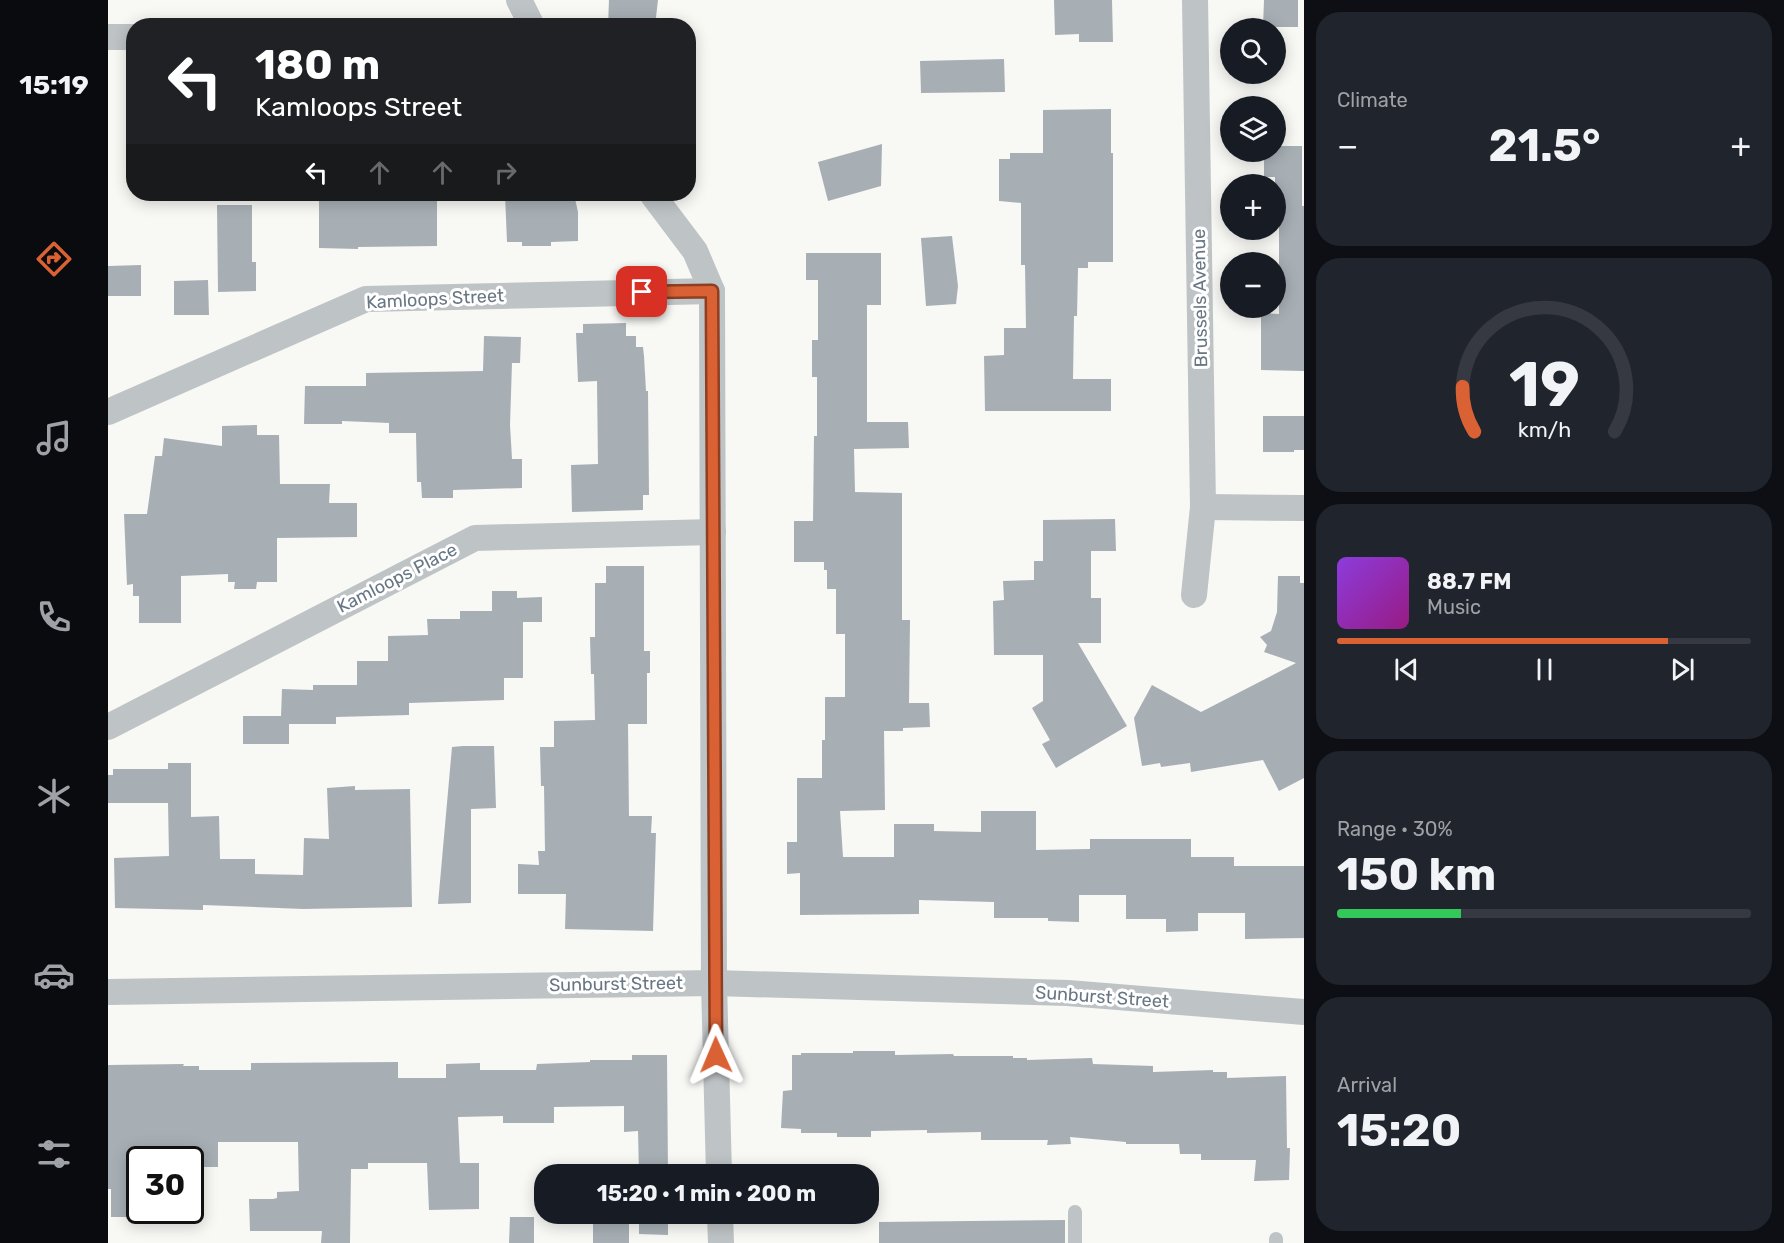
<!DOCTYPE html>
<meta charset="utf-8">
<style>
body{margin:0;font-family:Rubik,sans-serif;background:#20242c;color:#f1f3f6;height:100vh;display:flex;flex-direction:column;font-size:22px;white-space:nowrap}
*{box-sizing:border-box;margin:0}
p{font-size:20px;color:#9ea1a6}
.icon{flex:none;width:33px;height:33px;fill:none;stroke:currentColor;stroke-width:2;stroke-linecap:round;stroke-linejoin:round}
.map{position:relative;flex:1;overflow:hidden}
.panel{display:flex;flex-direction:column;gap:12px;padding:12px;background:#0d0f14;width:480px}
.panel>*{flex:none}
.guide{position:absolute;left:18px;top:18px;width:570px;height:183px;border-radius:24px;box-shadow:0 3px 15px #0003;background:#202124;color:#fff;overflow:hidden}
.controls{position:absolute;left:1112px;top:18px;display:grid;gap:12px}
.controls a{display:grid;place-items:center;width:66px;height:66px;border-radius:50%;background:#171b24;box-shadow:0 3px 15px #0003;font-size:30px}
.speed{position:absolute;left:18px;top:1146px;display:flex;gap:12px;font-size:30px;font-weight:700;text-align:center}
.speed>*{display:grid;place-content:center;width:78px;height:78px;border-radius:50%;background:#171b24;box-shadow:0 3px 15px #0003;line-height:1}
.speed .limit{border:3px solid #111;border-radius:9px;background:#fff;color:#111}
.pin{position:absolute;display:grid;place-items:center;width:51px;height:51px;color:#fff;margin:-26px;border-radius:12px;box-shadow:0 3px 9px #0006}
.me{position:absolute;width:66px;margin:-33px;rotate:359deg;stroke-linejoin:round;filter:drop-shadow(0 0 4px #0008)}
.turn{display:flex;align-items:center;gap:21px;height:126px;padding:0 30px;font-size:27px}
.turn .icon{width:78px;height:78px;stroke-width:2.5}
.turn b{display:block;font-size:42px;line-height:51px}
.lanes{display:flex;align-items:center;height:57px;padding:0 30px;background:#0003;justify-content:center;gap:30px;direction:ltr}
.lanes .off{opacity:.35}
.big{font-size:45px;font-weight:700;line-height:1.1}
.panel .tile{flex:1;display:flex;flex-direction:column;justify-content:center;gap:9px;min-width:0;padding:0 21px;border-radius:24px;background:#20242c}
.panel .dial{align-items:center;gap:0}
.dial svg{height:156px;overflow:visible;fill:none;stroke:#363941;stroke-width:7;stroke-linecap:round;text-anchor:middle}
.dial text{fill:#f1f3f6;stroke:none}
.song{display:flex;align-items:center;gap:18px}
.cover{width:72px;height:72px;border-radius:9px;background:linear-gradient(135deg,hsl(270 70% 55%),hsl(310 70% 35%))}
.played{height:6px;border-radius:3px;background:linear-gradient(90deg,#da6133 80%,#363941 80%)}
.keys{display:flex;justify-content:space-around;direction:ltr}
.heat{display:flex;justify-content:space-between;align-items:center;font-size:33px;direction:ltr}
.charge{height:9px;border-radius:4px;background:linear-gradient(90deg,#34c759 30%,#363941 0)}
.trip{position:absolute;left:426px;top:1164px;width:345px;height:60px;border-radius:24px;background:#171b24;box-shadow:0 3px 15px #0003;font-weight:700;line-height:60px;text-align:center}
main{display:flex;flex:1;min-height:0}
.dock{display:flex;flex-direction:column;width:108px;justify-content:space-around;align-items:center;background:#090b0e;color:#9ea1a6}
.dock .icon{width:42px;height:42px}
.dock .selected{color:#da6133}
.dock b{font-size:27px;color:#f1f3f6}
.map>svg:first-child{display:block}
.building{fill:#a7afb5}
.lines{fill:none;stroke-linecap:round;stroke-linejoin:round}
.lane{stroke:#bec3c6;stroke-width:14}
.street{stroke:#bec3c6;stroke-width:26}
.route-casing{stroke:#8e3f21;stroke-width:15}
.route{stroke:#da6133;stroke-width:10}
.labels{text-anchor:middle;stroke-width:6;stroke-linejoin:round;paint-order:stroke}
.street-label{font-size:18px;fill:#687784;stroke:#fff}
</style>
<main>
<nav class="dock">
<b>15:19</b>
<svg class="icon selected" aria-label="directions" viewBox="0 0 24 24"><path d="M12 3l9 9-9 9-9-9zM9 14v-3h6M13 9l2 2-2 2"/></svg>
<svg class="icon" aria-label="music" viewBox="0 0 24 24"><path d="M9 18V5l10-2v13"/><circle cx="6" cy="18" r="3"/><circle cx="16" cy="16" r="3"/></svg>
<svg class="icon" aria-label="phone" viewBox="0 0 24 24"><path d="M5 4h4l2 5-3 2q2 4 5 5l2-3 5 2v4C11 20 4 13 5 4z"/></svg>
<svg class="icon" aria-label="climate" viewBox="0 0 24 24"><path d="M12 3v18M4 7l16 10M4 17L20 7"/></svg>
<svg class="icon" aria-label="car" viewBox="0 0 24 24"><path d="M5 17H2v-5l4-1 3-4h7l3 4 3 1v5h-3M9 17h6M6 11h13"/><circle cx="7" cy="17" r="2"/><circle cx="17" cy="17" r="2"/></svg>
<svg class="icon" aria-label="filters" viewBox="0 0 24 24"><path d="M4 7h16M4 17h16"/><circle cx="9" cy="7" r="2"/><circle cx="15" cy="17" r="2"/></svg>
</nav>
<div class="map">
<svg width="1196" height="1243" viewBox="0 0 1196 1243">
<rect width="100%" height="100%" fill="#f8f8f5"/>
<!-- building -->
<g class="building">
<path d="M501 0H550L547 26H500Z"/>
<path d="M946 0H1004L1005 42H971V34L947 35Z"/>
<path d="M1156 0H1190V27H1155Z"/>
<path d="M896 59 897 92 813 93 812 61Z"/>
<path d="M1003 109V153H1005V262H980V268H970L969 316H966L965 379H1003V411H877L876 356 896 355V328H918L917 265H913V203L891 201V159H902V153H935V110Z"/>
<path d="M774 144 773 186 720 201 710 162Z"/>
<path d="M1167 146H1194V206H1196V371L1153 370V313L1171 314V221H1167V177H1156V152H1167Z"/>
<path d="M211 194H329V246L250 247V249L211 248Z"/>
<path d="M397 194H466L470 212V241L443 242V246H414V242H399Z"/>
<path d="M109 205H144V262H148V291L110 292Z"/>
<path d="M844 236 850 286 848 304 818 306 813 238Z"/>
<path d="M698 253H773V305H759V422H800L801 448 746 449 747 492 794 493V620H802L801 703H821L822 727 795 728V731H776L777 810 732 811 735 857H786V824H826V831L873 832V811H928V850L982 849V839H1083V857H1126V866H1196V938L1137 939V913H1090V931L1058 932V919H1018V895H971V922L940 921V918H886V902L811 900V914L692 915V873L679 874V842H689V778H714V740H717V697H737V634H728V589H719V570H716V562H686V521H705L706 436H709V377H704V340H710V280H698Z"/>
<path d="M33 265V296H0V266Z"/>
<path d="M100 280 101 315H66V281Z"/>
<path d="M518 323V336H528V347H535L536 356 538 391H540L541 495H535V510L464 512 463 465 490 464 489 381 470 382 468 333H475V324Z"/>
<path d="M376 336 413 337 412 363H404L402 425 404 459H414V488L345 490V498H314L313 482H309L308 433H281V423L234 421V424H196L197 386H258V373L375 371Z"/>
<path d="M1155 416H1196V450H1186V452H1155Z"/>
<path d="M149 425V435H171L172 484H222L221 503H249V537L169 538V582H149L148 589H126L127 582H120V574L73 576V623H31V596H25V584L19 585 16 514H39L47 456H54L56 438 114 446V426Z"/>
<path d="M1007 519 1008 551H983V598H993V643H970L1019 726 948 768 934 744 942 740 924 708 935 701V655H886L885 601 896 600 895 581 926 580V561H935V520Z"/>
<path d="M498 566H536V651H542V673H539V724H520L521 816H544L543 833H548L545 931 457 929 458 894H410V864L431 865 430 851H437L436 786H433L432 747H446V721L487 720 486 674H483L482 637H487V583H498Z"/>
<path d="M1170 576H1192V583H1196V778L1171 791 1155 760 1083 772 1082 763 1053 767 1052 763 1034 766 1026 718 1044 685 1093 712 1188 663 1156 652 1159 645 1152 637 1163 631 1169 612Z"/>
<path d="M384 591H409V598L434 597V622H415V678H396V700L301 703V715L228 717V724H181V744H135V716H173L174 689 205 690V685H249V661H280V636L320 635 319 619H352V611H384Z"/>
<path d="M355 746H386L388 808 363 809V903L330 904 344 747Z"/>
<path d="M60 763H83V817L111 816 112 859H147V874L195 875 196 838 221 839 219 788 247 786V790L302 789 304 907 195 909 95 905V910L7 908 6 858 61 856 60 803H0V775H5V769H60Z"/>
<path d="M745 1051H787V1055L845 1054 846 1056H905V1058H919V1060L984 1058 985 1064 1045 1066V1072L1105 1070V1072H1119V1078L1178 1076 1179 1148H1182L1181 1180 1146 1181 1148 1160H1093V1154H1072L1071 1144H1018V1142L962 1137 963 1144 939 1145 940 1140H873V1132L819 1133V1130L763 1131V1137H729V1133H693V1129L673 1128 675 1091 684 1090V1055H693V1053H745Z"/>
<path d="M524 1055H559L560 1174H531L530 1131 516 1132V1106L446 1107V1123H395V1116L350 1117 352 1163H371V1209L321 1210 319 1163H260V1169H243L242 1243H213L214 1231H142L141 1199H165L169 1198V1192L191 1191 190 1142H110V1167H82V1160H32V1217H3V1189H0V1065L76 1064 75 1066H91V1070H143V1063L290 1062V1078H338V1064L372 1063V1070H428L429 1064 482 1062V1060H524Z"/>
<path d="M531 1214H560V1235L531 1234Z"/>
<path d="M402 1217H426V1243H401Z"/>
<path d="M485 1218 521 1219V1243H485Z"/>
<path d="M957 1220V1243H771V1222Z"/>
</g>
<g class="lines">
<!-- lane -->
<g class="lane">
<path d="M1168 1239V1243"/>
<path d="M967 1243V1212"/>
</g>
<!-- street -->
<g class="street">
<path d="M411 0 424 26"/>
<path d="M0 37H26"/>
<path d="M544 194 587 251 604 291 606 983 611 1174"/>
<path d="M0 412 258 299 604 291"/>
<path d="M1095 507 1196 508"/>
<path d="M1086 595 1095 507 1087 0"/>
<path d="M0 727 367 538 605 532"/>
<path d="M0 992 606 983 960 993 1196 1012"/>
<path d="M612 1214 613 1243"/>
</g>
</g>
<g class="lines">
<defs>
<path id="route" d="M534 292 604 291 608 1055"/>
</defs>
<!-- route casing -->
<use href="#route" class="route-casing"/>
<!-- route -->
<use href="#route" class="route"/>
</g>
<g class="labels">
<!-- street labels -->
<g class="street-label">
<text transform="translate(1092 298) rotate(-91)" y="6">Brussels Avenue</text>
<text transform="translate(327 299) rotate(-3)" y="6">Kamloops Street</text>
<text transform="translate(289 578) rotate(-27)" y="6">Kamloops Place</text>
<text transform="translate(508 984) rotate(-1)" y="6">Sunburst Street</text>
<text transform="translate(994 997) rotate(4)" y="6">Sunburst Street</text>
</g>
</g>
</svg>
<div class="controls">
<a><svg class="icon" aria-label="search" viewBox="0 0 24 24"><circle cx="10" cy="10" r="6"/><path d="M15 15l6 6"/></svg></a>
<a><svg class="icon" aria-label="layers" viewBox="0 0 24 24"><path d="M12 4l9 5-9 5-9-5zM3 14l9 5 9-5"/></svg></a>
<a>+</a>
<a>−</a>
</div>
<div class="speed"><div class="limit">30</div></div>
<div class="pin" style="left:534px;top:292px;background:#d93025"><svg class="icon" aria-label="arrive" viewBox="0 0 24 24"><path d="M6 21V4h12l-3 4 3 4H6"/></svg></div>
<svg class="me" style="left:608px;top:1055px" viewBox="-20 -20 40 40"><path d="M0-17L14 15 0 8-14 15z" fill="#da6133" stroke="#fff" stroke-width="4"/></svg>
<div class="trip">15:20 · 1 min · 200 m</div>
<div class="guide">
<div class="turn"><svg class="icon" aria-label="left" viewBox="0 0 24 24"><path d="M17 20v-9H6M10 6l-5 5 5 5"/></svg><div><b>180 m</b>Kamloops Street</div></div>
<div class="lanes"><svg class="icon" aria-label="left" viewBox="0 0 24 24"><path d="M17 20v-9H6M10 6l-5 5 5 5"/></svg><svg class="icon off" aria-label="ahead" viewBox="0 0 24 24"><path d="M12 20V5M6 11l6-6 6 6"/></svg><svg class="icon off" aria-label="ahead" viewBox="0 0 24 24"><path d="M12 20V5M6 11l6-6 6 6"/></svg><svg class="icon off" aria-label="right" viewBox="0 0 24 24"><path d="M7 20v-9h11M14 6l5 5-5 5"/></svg></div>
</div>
</div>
<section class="panel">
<div class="tile"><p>Climate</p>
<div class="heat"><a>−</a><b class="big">21.5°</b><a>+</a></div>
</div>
<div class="tile dial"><svg viewBox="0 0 100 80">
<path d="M14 69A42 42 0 1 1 86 69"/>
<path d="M14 69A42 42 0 0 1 8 46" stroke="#da6133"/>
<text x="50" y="56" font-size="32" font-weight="700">19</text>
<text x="50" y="72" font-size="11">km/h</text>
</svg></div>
<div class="tile">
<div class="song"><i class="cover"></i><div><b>88.7 FM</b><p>Music</p></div></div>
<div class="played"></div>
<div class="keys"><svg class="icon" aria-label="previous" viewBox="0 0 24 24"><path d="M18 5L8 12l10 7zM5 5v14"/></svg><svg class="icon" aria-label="pause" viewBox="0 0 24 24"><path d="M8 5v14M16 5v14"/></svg><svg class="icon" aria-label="next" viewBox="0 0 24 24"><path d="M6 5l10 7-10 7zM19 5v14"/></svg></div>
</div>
<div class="tile"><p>Range · 30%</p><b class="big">150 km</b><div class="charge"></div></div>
<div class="tile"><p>Arrival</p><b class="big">15:20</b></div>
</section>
</main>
